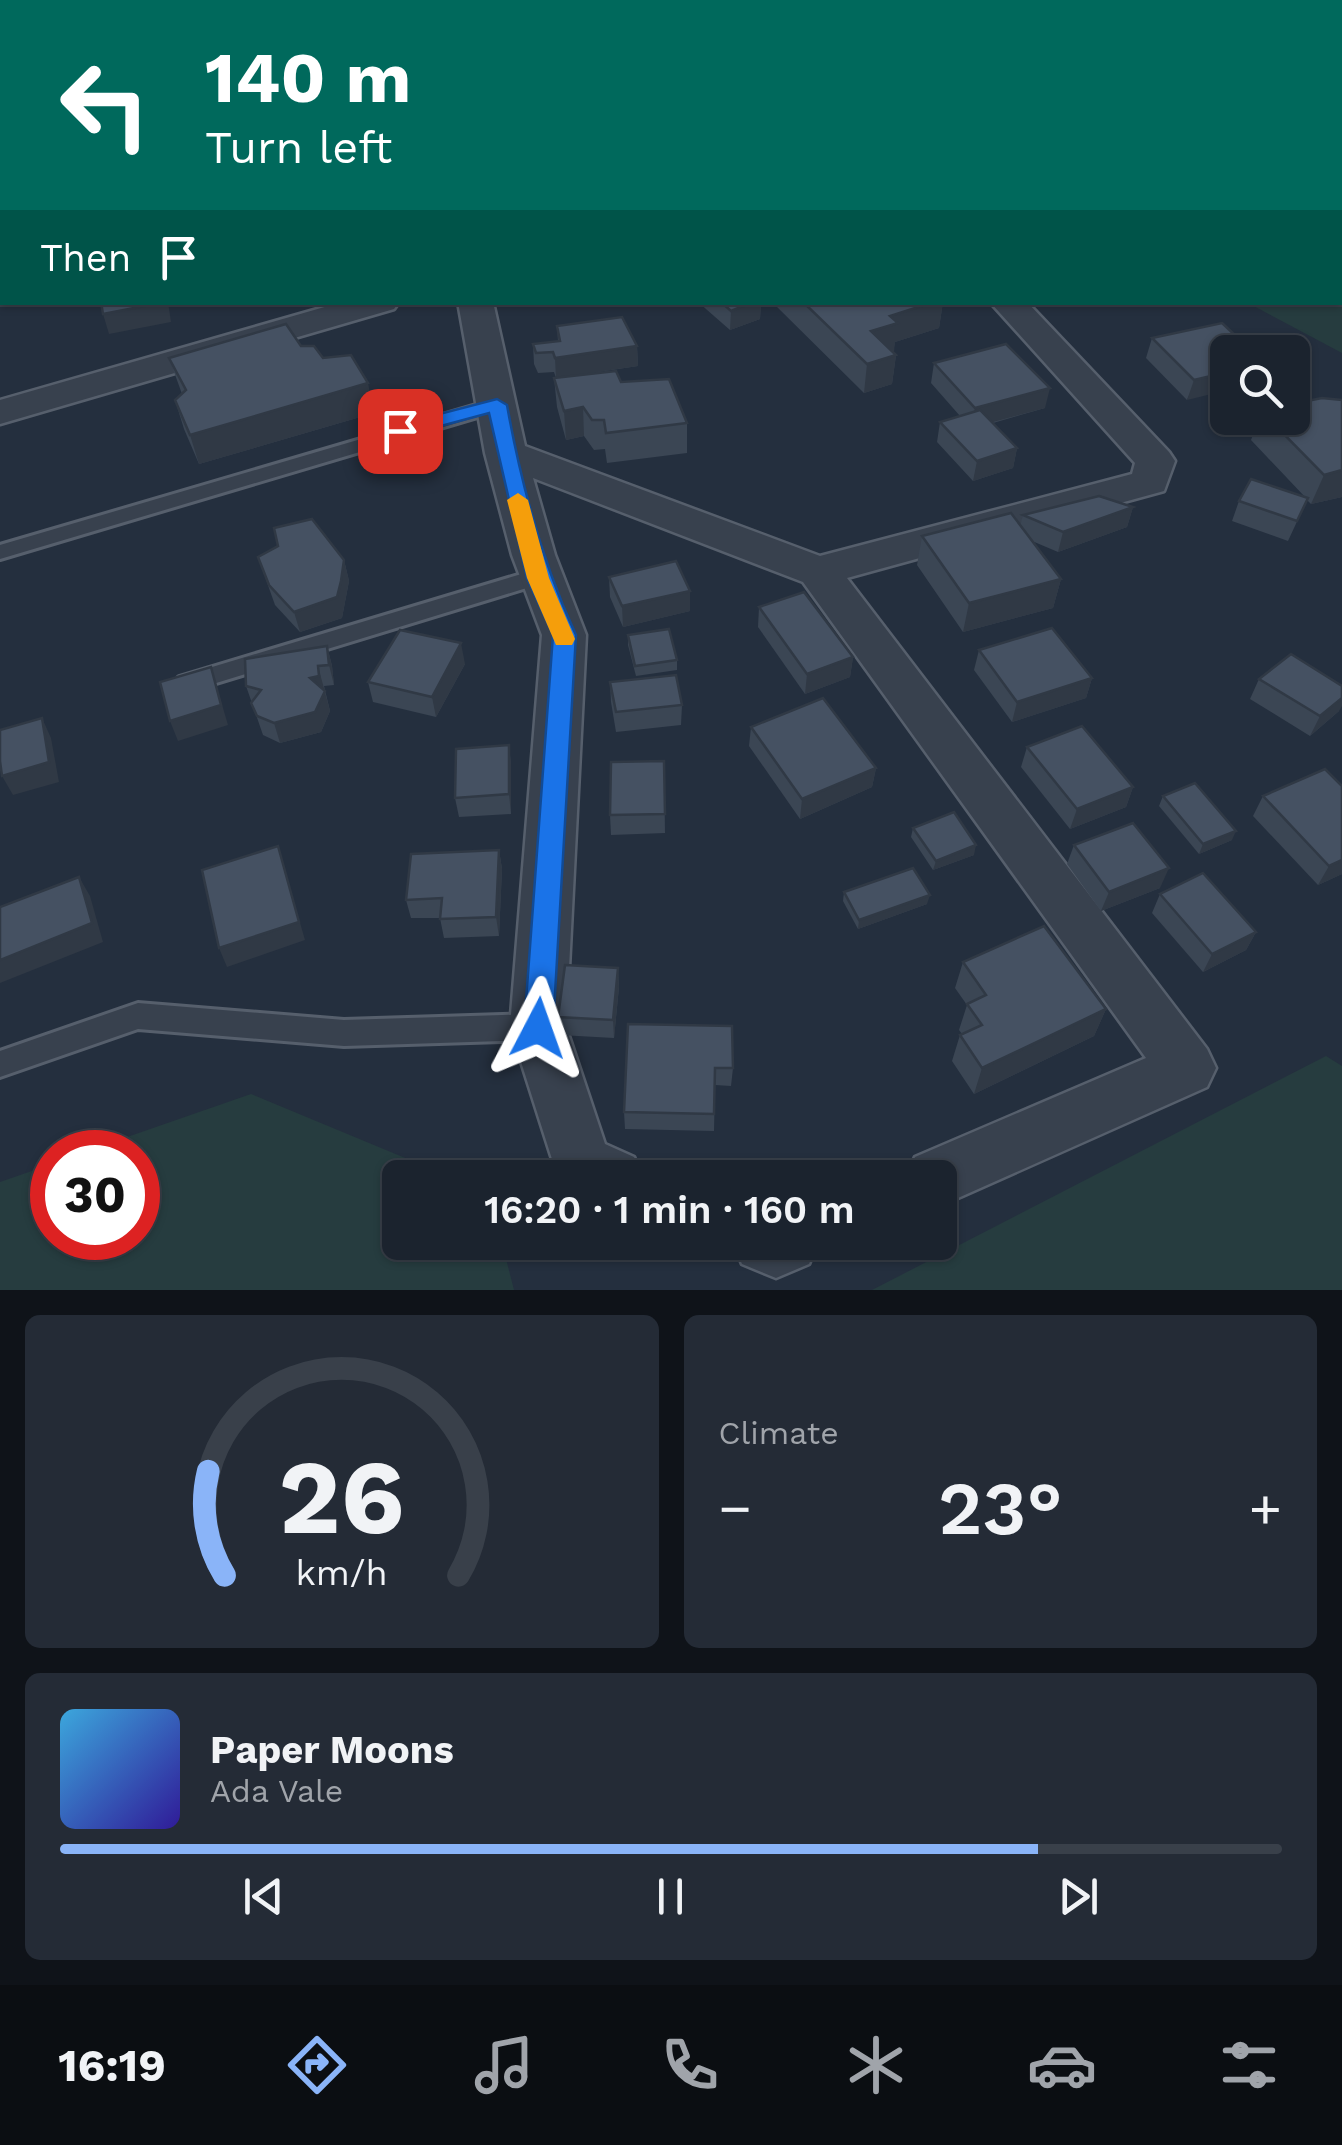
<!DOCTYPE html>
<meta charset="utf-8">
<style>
body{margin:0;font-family:"Work Sans",sans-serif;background:#242b36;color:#f1f3f6;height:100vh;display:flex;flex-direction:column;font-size:38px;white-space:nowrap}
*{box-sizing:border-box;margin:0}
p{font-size:32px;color:#a0a4aa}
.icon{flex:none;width:55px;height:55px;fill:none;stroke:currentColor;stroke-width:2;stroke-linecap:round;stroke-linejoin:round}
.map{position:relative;height:1290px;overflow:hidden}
.details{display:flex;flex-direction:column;gap:25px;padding:25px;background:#0f1319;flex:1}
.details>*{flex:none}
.hud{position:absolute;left:0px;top:0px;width:1342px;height:305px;box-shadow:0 2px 8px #0004,0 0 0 2px #39404a;background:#00695c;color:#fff;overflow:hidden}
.tools{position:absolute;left:1210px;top:335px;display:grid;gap:20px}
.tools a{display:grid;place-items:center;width:100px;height:100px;border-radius:15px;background:#1b232e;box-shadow:0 2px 8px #0004,0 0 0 2px #39404a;font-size:50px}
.speed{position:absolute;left:30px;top:1130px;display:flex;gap:20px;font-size:50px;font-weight:700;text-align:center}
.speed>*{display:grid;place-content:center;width:130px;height:130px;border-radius:50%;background:#1b232e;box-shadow:0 2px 8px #0004,0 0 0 2px #39404a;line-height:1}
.speed .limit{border:15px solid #d22;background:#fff;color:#111}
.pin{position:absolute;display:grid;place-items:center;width:85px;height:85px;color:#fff;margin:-42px;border-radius:20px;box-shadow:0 5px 15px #0006}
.me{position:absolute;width:110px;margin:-55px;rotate:4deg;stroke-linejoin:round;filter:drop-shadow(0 0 8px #0008)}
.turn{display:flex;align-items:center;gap:35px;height:210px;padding:0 40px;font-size:45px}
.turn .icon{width:130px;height:130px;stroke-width:2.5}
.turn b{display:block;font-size:70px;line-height:85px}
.then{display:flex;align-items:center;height:95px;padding:0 40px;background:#0003;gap:20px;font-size:38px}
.big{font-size:75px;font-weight:600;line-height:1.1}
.details .card{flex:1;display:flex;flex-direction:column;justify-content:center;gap:15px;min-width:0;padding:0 35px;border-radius:15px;background:#242b36}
.details .dial{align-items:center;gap:0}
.dial svg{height:260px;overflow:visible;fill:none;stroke:#39404a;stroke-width:7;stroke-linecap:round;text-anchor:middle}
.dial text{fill:#f1f3f6;stroke:none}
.song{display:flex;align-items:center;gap:30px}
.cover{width:120px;height:120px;border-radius:15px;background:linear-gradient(135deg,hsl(200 70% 55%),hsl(250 70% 35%))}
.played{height:10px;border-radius:5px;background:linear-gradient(90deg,#8ab4f8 80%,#39404a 80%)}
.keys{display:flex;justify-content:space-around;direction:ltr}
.heat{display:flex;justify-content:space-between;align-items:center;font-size:55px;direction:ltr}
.details .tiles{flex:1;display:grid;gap:25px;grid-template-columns:1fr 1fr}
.card:last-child{grid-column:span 2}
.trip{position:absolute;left:382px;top:1160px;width:575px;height:100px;border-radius:15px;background:#1b232e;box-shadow:0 2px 8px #0004,0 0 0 2px #39404a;font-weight:600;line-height:100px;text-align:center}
.tab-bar{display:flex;height:160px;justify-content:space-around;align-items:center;background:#0b0e12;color:#a0a4aa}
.tab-bar .icon{width:70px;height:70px}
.tab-bar .selected{color:#8ab4f8}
.tab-bar b{font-size:45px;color:#f1f3f6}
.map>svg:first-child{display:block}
.green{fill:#263c3f}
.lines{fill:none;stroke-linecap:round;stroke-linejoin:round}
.lane-casing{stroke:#565f6c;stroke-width:6}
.street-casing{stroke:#565f6c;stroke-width:5}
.lane{fill:#38414e;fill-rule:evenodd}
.street{fill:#38414e;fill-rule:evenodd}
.wall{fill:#3b4654}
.shaded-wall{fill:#303945}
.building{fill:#455162;stroke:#303945;stroke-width:2.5}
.route{fill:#1a73e8;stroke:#114b97;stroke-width:2.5}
.slow{fill:#f59e0b}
</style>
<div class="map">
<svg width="1342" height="1290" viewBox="0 0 1342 1290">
<rect width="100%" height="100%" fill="#242f3e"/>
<!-- green -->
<g class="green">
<path d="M1340 190H1342V353L1248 303 1340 302Z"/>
<path d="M1326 1056 1342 1066V1290H872Z"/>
<path d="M251 1094 451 1177 400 1178V1242L502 1243 514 1290H0V1182L52 1164V1238H138V1152H84Z"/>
</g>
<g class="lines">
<defs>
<g id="lane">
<path d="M497 399 504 401V409L0 559V545Z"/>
<path d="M538 569 546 572 549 577 546 582 187 692 179 689 175 683 179 677Z"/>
<path d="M138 1003 344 1020 538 1014 548 1018 552 1027 548 1036 538 1040 344 1046 138 1029 0 1077V1051Z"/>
</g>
<g id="street">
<path d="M223 0H249L250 2H224Z"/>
<path d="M1078 0H1109L1110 2H1080Z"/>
<path d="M0 2H4L2 18H0Z"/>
<rect x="0" y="122" width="2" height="18"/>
<rect x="1340" y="149" width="2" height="19"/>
<path d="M342 302H399L394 309 0 424V400Z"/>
<path d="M458 302H493L525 446 820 556 1132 474 1135 463 990 302H1027L1169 452 1175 461 1164 491 847 578 1207 1049 1216 1068 1207 1087 940 1206V1178H906L915 1157 1146 1058 803 582 533 478 555 555 586 635 566 1027 605 1144 634 1157 643 1178H558L510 1027 542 635 512 555 485 453Z"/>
<path d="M733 1242H818L809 1264 776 1278 742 1264Z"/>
</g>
</defs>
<!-- lane casing -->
<use href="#lane" class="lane-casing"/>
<!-- street casing -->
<use href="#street" class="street-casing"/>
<!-- lane -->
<use href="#lane" class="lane"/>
<!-- street -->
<use href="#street" class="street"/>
</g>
<!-- wall -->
<g class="wall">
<path d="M478 0H551L550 2H479Z"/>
<path d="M717 0H758L755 2H717Z"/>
<rect x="789" y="0" width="69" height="2"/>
<path d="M1142 0H1271L1265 2H1142Z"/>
<path d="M698 302H761L760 319 730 330Z"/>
<path d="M772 302H943L939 328 895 342 893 352 896 355 892 384 864 393Z"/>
<path d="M1222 323 1187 400 1146 358 1152 338Z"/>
<path d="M557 326 637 346 638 366 572 376 621 382 687 423V453L607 463 605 449 594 450 584 436 566 440 557 407 554 378H556L554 372 538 373 534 364 533 344 558 341Z"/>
<path d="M301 346 323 358 374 413 199 464 184 429 175 400 182 394 169 358Z"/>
<path d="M934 363 1045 408 993 423 1017 448 1013 468 973 481 937 442 940 422 960 416 931 383Z"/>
<path d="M1259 418H1292L1342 497 1311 504 1307 500 1288 541 1232 521 1239 501 1305 497 1251 440Z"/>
<path d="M1133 507 1127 527 1058 552 1032 541 1061 579 1053 608 963 632 917 565 922 536 1020 526 1023 515Z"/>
<path d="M258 557 344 560 349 581 342 618 300 632 275 605Z"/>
<path d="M609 577 690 591V611L623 627 610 597Z"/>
<path d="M759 607 853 657 850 677 805 694 758 627Z"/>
<path d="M628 635 677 660V670L636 676 628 645Z"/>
<path d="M327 646 332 666 334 685 324 686 330 711 321 732 280 743 263 735 246 686Z"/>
<path d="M979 650 1092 678 1086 698 1012 722 974 670Z"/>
<path d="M465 664 436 717 373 702 368 682Z"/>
<path d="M1259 679 1339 711 1310 736 1250 699Z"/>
<path d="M610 682 682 705 681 725 616 732 611 702Z"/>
<path d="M751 727 876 768 872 787 800 819 749 746Z"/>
<path d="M509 745 511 765V814L459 817 455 798Z"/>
<path d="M1027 747 1133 787 1126 807 1070 829 1021 767Z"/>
<path d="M664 761 665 833 611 835 610 815Z"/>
<path d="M1163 796 1232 840 1199 854 1159 806Z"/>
<path d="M1263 796 1342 874 1318 885 1253 816Z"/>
<path d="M913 828 974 855 933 870 911 837Z"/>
<path d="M1074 845 1160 888 1101 911 1067 864Z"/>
<path d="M499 850 502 869 499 936 444 938 440 918H411L406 900Z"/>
<path d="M844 892 927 904 858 929 843 901Z"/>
<path d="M1160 894 1256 932 1246 950 1203 972 1152 913Z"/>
<path d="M963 962 1106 1009 1094 1036 974 1094 952 1061 960 1035 962 1034 959 1030 967 1005 955 988Z"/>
<path d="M618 968 619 987 614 1038 560 1035 558 1017Z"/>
<path d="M628 1024 733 1068 731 1086 715 1085 714 1131 625 1129 624 1112Z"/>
</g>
<!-- shaded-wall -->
<g class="shaded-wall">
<path d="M1251 0H1271L1265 2H1250Z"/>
<path d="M0 92H2V111L0 112Z"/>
<path d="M2 177V198L0 199V178Z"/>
<path d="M168 302 171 322 109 334 103 314Z"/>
<path d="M753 302H761L760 319 730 330 731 311Z"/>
<path d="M934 302H943L939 328 895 342 894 352 871 331 890 316Z"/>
<path d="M637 346 638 366 556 378 555 358Z"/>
<path d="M896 355 892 384 864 393 867 364Z"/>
<path d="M1228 372V390L1187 400 1194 380Z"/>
<path d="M368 383 374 413 199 464 190 435Z"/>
<path d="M1050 388 1045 408 971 428 975 408Z"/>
<path d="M583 407 584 436 566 440 564 411Z"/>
<path d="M1017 448 1013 468 973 481 977 461Z"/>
<path d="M1342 470V497L1311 504 1324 475Z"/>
<path d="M1133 507 1127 527 1058 552 1063 532Z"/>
<path d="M344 560 349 581 342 618 300 632 294 612Z"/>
<path d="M1061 579 1053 608 963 632 969 603Z"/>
<path d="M690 591V611L623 627 622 606Z"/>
<path d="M461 643 465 664 436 717 432 697Z"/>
<path d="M327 646 332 666 334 685 329 665Z"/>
<path d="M853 657 850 677 805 694 807 674Z"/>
<path d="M318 666 330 711 321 732 280 743 274 723Z"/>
<path d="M211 667 228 725 178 741 170 721Z"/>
<path d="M1092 678 1086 698 1012 722 1017 702Z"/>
<path d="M1342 698V706L1339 711 1310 736 1320 716Z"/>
<path d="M42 718 51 738 59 782 13 795 2 776Z"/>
<path d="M509 745 511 765V814L509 794Z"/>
<path d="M876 768 872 787 800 819 802 799Z"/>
<path d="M1133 787 1126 807 1070 829 1077 809Z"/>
<path d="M1236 831 1232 840 1199 854 1203 844Z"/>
<path d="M976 845 974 855 933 870 936 861Z"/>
<path d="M278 846 305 940 227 967 219 948Z"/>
<path d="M499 850 502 869 499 936 496 917Z"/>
<path d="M1342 860V874L1318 885 1329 866Z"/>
<path d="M1169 868 1160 888 1101 911 1109 892Z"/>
<path d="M79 877 90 896 103 942 0 983V960Z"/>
<path d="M930 895 927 904 858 929 859 920Z"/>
<path d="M1256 932 1246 950 1203 972 1212 954Z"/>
<path d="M618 968 619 987 614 1038 613 1020Z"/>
<path d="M1106 1009 1094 1036 974 1094 982 1068Z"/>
</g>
<!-- building -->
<g class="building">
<path d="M393 0H447L445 2H391Z"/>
<path d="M816 0H855L852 2H813Z"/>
<path d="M1157 0H1225L1219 2H1164Z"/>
<path d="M1340 24 1342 25V46L1340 47Z"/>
<rect x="0" y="65" width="2" height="27"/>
<path d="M1340 97 1342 98V121L1340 122Z"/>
<path d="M0 136H2V177L0 178Z"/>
<path d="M101 302H165L103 314Z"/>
<path d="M721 302H753L731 311Z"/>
<path d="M803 302H934L890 316 898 323 871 331 896 355 867 364Z"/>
<path d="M622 317 637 346 555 358 553 352 536 353 533 344 560 341 557 326Z"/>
<path d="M1222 323 1253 352H1228V372L1194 380 1152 338Z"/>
<path d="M286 324 301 346H314L323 358 351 355 368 383 190 435 175 400 186 390 169 358Z"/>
<path d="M1006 344 1050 388 975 408 934 363Z"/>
<path d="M616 371 621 382 669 379 687 423 606 433 604 420H592L583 407 564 411 554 378Z"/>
<path d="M1322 398 1342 400V470L1324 475 1268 418H1292V404Z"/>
<path d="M980 410 1017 448 977 461 940 422Z"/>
<path d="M1251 479 1308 498 1297 521 1239 501Z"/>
<path d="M1099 496 1133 507 1063 532 1023 515Z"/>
<path d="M1011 513 1061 579 969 603 922 536Z"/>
<path d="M312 519 344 560 341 581 337 597 294 612 269 585 258 557 278 546 274 528Z"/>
<path d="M676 561 690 591 622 606 609 577Z"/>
<path d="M804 592 853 657 807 674 759 607Z"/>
<path d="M1052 628 1092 678 1017 702 979 650Z"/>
<path d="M669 629 677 660 635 666 628 635Z"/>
<path d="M400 630 461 643 432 697 368 682Z"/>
<path d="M327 646 329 665 318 666 319 676 310 678 325 691 315 712 274 723 257 716 251 703 261 690 246 686 245 659Z"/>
<path d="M1291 654 1342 686V698L1320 716 1259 679Z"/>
<path d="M211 667 221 705 170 721 160 682Z"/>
<path d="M676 675 682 705 616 712 610 682Z"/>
<path d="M823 698 876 768 802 799 751 727Z"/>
<path d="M42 718 49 762 2 776 0 761V730Z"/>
<path d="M1082 726 1133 787 1077 809 1027 747Z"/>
<path d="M509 745V794L455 798 456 749Z"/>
<path d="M664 761 665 814 610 815 611 762Z"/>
<path d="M1325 769 1342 786V860L1329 866 1263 796Z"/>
<path d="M1195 783 1236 831 1203 844 1163 796Z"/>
<path d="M954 812 976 845 936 861 913 828Z"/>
<path d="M1133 823 1169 868 1109 892 1074 845Z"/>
<path d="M278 846 299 922 219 948 202 870Z"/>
<path d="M499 850 496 917 440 919 442 898 406 900 411 854Z"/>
<path d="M913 868 930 895 859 920 844 892Z"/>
<path d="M1203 873 1256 932 1212 954 1160 894Z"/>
<path d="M79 877 92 923 0 960V907Z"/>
<path d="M1044 926 1106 1009 982 1068 960 1035 982 1025 967 1004 986 995 963 962Z"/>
<path d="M565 965 618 968 613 1020 558 1017Z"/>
<path d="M628 1024 732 1026 733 1068H715L714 1114 624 1112Z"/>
</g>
<!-- route -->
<path class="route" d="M497 399 507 405C521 484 542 562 576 635L553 1028 549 1037 538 1040 528 1037 524 1028 553 635 527 578 489 413 400 437 390 431 393 426Z"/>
<!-- slow -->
<path class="slow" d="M518 493 528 500 549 578 575 639 572 645H556L527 578 507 500Z"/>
</svg>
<div class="tools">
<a><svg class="icon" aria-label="search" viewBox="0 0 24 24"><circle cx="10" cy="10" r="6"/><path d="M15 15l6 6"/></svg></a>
</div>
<div class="speed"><div class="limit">30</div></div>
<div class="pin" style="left:400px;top:431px;background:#d93025"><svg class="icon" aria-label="arrive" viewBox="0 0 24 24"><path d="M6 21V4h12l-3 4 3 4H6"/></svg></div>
<svg class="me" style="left:538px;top:1028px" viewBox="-20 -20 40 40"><path d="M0-17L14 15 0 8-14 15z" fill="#1a73e8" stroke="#fff" stroke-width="4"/></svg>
<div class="trip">16:20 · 1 min · 160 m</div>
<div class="hud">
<div class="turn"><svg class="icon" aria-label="left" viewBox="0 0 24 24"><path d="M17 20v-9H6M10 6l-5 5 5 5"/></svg><div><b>140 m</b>Turn left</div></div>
<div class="then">Then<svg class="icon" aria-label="arrive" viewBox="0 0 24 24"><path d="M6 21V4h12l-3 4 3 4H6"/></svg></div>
</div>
</div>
<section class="details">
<div class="tiles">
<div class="card dial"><svg viewBox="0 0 100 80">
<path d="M14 69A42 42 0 1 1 86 69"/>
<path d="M14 69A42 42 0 0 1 9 37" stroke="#8ab4f8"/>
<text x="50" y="56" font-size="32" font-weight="700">26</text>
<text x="50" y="72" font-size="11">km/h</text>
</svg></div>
<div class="card"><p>Climate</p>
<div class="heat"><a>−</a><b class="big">23°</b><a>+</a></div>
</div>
<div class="card">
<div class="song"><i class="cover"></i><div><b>Paper Moons</b><p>Ada Vale</p></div></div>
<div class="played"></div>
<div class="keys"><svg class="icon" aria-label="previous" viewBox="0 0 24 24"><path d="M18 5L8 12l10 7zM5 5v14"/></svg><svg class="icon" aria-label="pause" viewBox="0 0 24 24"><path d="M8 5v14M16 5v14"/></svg><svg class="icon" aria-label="next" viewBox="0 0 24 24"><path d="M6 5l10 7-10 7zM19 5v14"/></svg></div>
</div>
</div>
</section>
<nav class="tab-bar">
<b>16:19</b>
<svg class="icon selected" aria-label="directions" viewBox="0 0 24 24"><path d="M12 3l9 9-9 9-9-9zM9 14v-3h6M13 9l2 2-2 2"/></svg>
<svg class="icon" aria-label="music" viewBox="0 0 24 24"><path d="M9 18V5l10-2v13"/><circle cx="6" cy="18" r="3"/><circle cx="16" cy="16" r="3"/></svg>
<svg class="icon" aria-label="phone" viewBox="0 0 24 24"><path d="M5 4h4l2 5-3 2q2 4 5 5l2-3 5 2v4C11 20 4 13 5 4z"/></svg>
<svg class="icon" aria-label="climate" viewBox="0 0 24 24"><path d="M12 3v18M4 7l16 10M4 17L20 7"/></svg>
<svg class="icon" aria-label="car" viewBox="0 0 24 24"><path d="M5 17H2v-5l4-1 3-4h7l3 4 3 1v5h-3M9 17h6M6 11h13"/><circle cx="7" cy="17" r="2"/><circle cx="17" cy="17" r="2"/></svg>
<svg class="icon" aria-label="filters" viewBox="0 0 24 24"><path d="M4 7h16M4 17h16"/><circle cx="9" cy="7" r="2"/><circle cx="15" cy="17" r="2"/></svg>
</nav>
